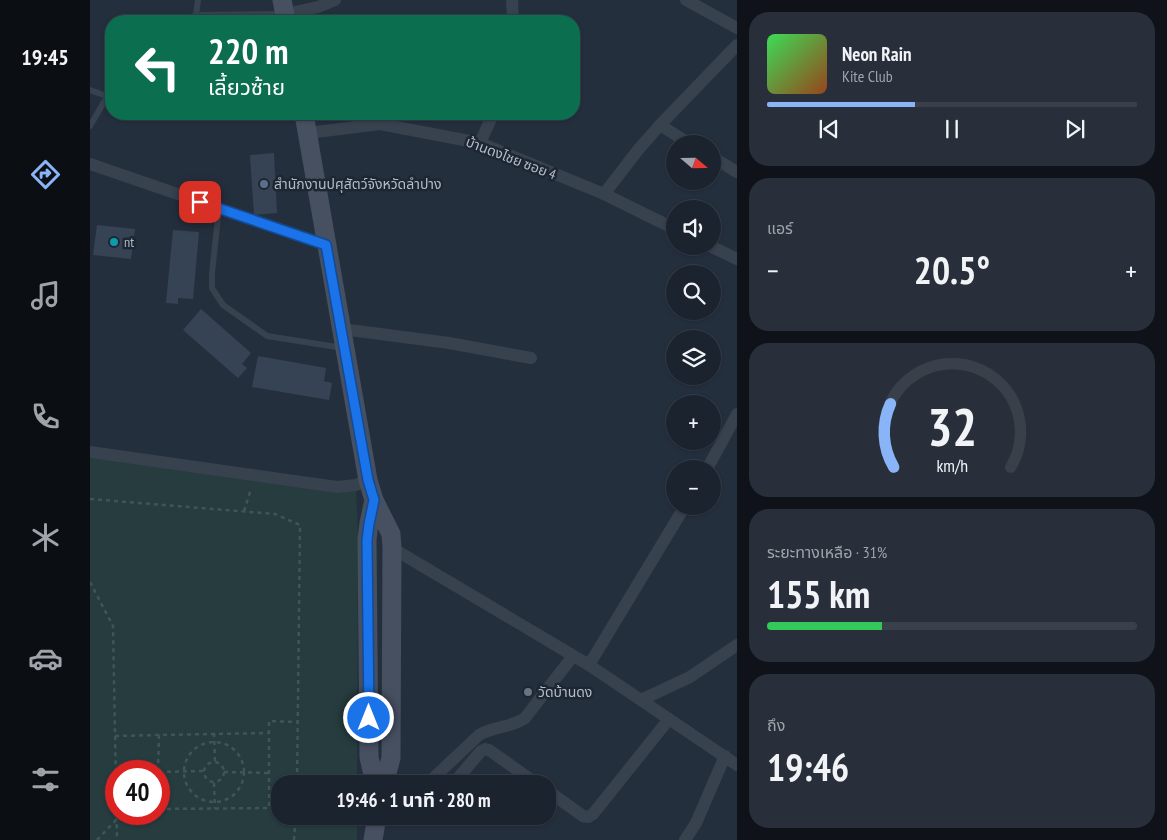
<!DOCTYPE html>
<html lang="th">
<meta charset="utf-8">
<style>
body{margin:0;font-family:"PT Sans Narrow","Noto Sans Thai",sans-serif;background:#282f3a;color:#f1f3f6;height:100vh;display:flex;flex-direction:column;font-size:19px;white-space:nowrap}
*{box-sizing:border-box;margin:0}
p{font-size:16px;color:#a0a4aa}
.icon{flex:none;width:28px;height:28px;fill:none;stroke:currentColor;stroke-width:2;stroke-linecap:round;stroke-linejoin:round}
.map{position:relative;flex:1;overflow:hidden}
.sheet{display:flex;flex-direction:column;gap:12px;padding:12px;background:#0f1319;width:430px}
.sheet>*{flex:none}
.hud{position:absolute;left:15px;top:15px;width:475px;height:105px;border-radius:20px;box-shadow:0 1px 4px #0004,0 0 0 1px #39404a;background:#0b6e4f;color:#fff;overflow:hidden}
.needle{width:32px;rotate:110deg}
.controls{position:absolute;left:576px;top:135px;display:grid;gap:10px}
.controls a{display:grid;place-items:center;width:55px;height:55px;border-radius:50%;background:#1b232e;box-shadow:0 1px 4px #0004,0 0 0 1px #39404a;font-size:25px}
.speed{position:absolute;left:15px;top:760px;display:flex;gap:10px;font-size:25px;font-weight:700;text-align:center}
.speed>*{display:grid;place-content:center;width:65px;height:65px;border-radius:50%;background:#1b232e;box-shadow:0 1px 4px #0004,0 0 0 1px #39404a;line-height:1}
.speed .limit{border:8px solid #d22;background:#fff;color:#111}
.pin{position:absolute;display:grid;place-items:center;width:42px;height:42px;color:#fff;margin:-21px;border-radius:10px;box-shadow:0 2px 8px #0006}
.me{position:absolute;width:55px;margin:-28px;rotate:0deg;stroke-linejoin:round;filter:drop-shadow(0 0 4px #0008)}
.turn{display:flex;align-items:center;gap:18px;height:105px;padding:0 20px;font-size:22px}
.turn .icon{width:65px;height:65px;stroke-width:2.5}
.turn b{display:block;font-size:35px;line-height:42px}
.big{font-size:38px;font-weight:700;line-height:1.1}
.sheet .widget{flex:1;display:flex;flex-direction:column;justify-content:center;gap:8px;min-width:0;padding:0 18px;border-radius:20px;background:#282f3a}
.sheet .dial{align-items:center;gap:0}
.dial svg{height:130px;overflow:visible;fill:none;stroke:#39404a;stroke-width:7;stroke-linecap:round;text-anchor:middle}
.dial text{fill:#f1f3f6;stroke:none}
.song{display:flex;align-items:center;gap:15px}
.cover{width:60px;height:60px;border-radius:8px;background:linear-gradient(135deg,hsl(130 70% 55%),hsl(20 70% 35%))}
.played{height:5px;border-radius:2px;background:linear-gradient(90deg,#8ab4f8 40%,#39404a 40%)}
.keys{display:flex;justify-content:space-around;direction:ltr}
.heat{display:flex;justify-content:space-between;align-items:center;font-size:28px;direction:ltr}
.charge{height:8px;border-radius:4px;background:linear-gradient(90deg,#34c759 31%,#39404a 0)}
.trip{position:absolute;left:181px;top:775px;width:285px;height:50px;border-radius:20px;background:#1b232e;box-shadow:0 1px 4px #0004,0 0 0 1px #39404a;font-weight:700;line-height:50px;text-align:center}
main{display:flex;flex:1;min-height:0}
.menu{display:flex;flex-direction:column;width:90px;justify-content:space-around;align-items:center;background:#0b0e12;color:#a0a4aa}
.menu .icon{width:35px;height:35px}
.menu .on{color:#8ab4f8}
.menu b{font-size:22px;color:#f1f3f6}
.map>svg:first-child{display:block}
.green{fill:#263c3f;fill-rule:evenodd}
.building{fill:#364354}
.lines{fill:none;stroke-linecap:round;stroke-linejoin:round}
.path{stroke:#3f5557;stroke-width:2.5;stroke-dasharray:4 4;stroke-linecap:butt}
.lane{stroke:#38414e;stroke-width:6}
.street{stroke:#38414e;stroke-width:12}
.secondary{stroke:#465061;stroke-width:19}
.route-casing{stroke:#114b97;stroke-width:12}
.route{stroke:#1a73e8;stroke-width:9}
.service-dot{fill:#5c6f8a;stroke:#1d2633;stroke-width:2}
.culture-dot{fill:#0f9aa8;stroke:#1d2633;stroke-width:2}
.worship-dot{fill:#6b7280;stroke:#1d2633;stroke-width:2}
.labels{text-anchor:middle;stroke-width:5;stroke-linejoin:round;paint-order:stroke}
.street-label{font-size:14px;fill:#b4bcc9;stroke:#1d2633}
.poi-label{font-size:14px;fill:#b4bcc9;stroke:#1d2633;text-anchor:start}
</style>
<main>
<nav class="menu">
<b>19:45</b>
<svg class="icon on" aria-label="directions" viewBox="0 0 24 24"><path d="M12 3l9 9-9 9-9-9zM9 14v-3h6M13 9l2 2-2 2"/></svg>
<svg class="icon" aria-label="music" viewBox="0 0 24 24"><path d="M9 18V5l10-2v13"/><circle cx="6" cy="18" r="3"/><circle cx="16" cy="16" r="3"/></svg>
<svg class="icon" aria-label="phone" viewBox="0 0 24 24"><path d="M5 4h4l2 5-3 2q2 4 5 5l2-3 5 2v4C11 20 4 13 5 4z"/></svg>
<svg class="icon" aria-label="climate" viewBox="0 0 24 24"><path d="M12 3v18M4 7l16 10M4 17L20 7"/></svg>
<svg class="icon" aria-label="car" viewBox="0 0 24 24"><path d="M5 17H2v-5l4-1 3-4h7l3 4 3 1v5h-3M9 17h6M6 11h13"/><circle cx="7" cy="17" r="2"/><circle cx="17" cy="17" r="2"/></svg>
<svg class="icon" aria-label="filters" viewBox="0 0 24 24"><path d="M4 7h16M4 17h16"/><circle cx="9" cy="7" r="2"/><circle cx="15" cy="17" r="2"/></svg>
</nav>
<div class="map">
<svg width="647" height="840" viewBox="0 0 647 840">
<rect width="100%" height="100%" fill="#242f3e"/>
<!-- green -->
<path class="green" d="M0 457 266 485 268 536 267 784H190V816H267V840H0ZM26 771H69V814H26Z"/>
<!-- building -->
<g class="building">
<path d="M184 153 187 213 164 215 160 155Z"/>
<path d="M7 225 45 229 41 259 3 255Z"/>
<path d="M83 230 109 232 103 299 88 298V304L76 303Z"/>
<path d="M111 309 161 353 152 364 157 368 148 378 93 330Z"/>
<path d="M168 356 236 368 234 381 242 383 239 400 162 387Z"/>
</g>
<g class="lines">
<!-- path -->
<g class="path">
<path d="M0 499 185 514 210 525 207 784"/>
<path d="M154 511 161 489"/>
<path d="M0 582 23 626 27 840"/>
<path d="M124 733 125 762"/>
<path d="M25 736 69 735"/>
<circle cx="124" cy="772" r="30"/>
<circle cx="124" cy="772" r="10"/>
<path d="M68 771 69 735 178 733"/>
<path d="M69 772 113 771"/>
<path d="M134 772 179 773"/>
<path d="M124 783 125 809"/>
<path d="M69 809 179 808V721L207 722"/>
<path d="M7 840 26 820"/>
<path d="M204 840 206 816"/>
</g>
<!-- lane -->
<g class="lane">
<path d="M106 15 108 0"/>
<path d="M92 21 106 15 192 14"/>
<path d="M0 90 17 96"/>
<path d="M0 126 21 90"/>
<path d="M129 208 122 273V288L133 305 177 336 253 348"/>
</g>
<!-- street -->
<g class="street">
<path d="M422 0 423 21"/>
<path d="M596 0 647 28"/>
<path d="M195 14 228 7 245 0"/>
<path d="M218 133 290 124 390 143 514 194 585 229"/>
<path d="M390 143 403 114"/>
<path d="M600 144 570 125 647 45"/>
<path d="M622 157 647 172"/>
<path d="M0 164 236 245"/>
<path d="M514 194 548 150 570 125"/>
<path d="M620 246 647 259"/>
<path d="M252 329 359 343 441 358"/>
<path d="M0 452 247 487 266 485 278 480"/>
<path d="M617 469 647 414"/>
<path d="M302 548 499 665 647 765"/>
<path d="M499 665 595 506"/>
<path d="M551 700 600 677 647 645"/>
<path d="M337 784 389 735C404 726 421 728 435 718L483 656"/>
<path d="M363 784 391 751 395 749 399 750 447 784"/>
<path d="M458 791 493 816 498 817 503 814 579 719"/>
<path d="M595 840 606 823 635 756"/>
</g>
<!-- secondary -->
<g class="secondary">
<path d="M192 0 196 21"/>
<path d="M214 114 278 480 284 500 279 523 277 540 279 757 285 784"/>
<path d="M284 500 301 534 302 548 301 758 294 784"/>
<path d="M283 840 287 816"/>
</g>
</g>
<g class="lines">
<defs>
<path id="route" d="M110 202 236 245 278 480 284 500 279 524 277 540 279 718"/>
</defs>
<!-- route casing -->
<use href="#route" class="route-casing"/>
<!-- route -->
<use href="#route" class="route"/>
</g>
<!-- markers -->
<circle class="service-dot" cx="174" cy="184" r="5"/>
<circle class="culture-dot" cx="24" cy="242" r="5"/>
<circle class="worship-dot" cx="438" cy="692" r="5"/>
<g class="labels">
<!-- street labels -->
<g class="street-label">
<text transform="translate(421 158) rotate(21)" y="5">บ้านดงไชย ซอย 4</text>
</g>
<!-- poi labels -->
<g class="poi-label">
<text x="184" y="189">สำนักงานปศุสัตว์จังหวัดลำปาง</text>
<text x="34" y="247">nt</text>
<text x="448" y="697">วัดบ้านดง</text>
</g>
</g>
</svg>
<div class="controls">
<a><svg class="needle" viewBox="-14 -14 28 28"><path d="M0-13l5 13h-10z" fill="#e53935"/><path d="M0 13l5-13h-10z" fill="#a0a4aa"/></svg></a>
<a><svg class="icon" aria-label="sound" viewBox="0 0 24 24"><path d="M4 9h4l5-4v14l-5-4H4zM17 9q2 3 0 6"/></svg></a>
<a><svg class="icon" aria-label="search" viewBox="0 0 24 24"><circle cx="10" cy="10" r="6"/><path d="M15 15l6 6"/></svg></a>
<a><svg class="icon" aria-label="layers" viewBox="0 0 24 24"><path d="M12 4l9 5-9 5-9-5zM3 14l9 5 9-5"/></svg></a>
<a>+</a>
<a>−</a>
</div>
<div class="speed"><div class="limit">40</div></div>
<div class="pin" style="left:110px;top:202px;background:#d93025"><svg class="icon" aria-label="arrive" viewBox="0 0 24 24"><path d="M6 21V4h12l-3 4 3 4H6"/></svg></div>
<svg class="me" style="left:279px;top:718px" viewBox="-20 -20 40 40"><circle r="17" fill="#1a73e8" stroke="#fff" stroke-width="3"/><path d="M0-11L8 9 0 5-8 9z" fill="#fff"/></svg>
<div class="trip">19:46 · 1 นาที · 280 m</div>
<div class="hud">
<div class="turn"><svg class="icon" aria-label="left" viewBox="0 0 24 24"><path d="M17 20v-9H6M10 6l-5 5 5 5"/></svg><div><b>220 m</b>เลี้ยวซ้าย</div></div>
</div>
</div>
<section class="sheet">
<div class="widget">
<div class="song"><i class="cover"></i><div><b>Neon Rain</b><p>Kite Club</p></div></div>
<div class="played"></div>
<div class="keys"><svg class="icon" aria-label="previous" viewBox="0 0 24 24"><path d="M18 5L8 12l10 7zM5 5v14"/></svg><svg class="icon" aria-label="pause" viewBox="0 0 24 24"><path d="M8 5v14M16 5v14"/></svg><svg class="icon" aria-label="next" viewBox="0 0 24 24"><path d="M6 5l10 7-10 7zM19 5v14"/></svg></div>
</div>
<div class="widget"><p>แอร์</p>
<div class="heat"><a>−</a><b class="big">20.5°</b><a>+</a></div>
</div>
<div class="widget dial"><svg viewBox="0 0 100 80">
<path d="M14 69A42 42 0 1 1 86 69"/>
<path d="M14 69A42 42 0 0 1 12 30" stroke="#8ab4f8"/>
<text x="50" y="56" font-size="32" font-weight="700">32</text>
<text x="50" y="72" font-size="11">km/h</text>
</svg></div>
<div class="widget"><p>ระยะทางเหลือ · 31%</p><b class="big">155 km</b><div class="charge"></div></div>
<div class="widget"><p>ถึง</p><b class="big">19:46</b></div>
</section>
</main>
